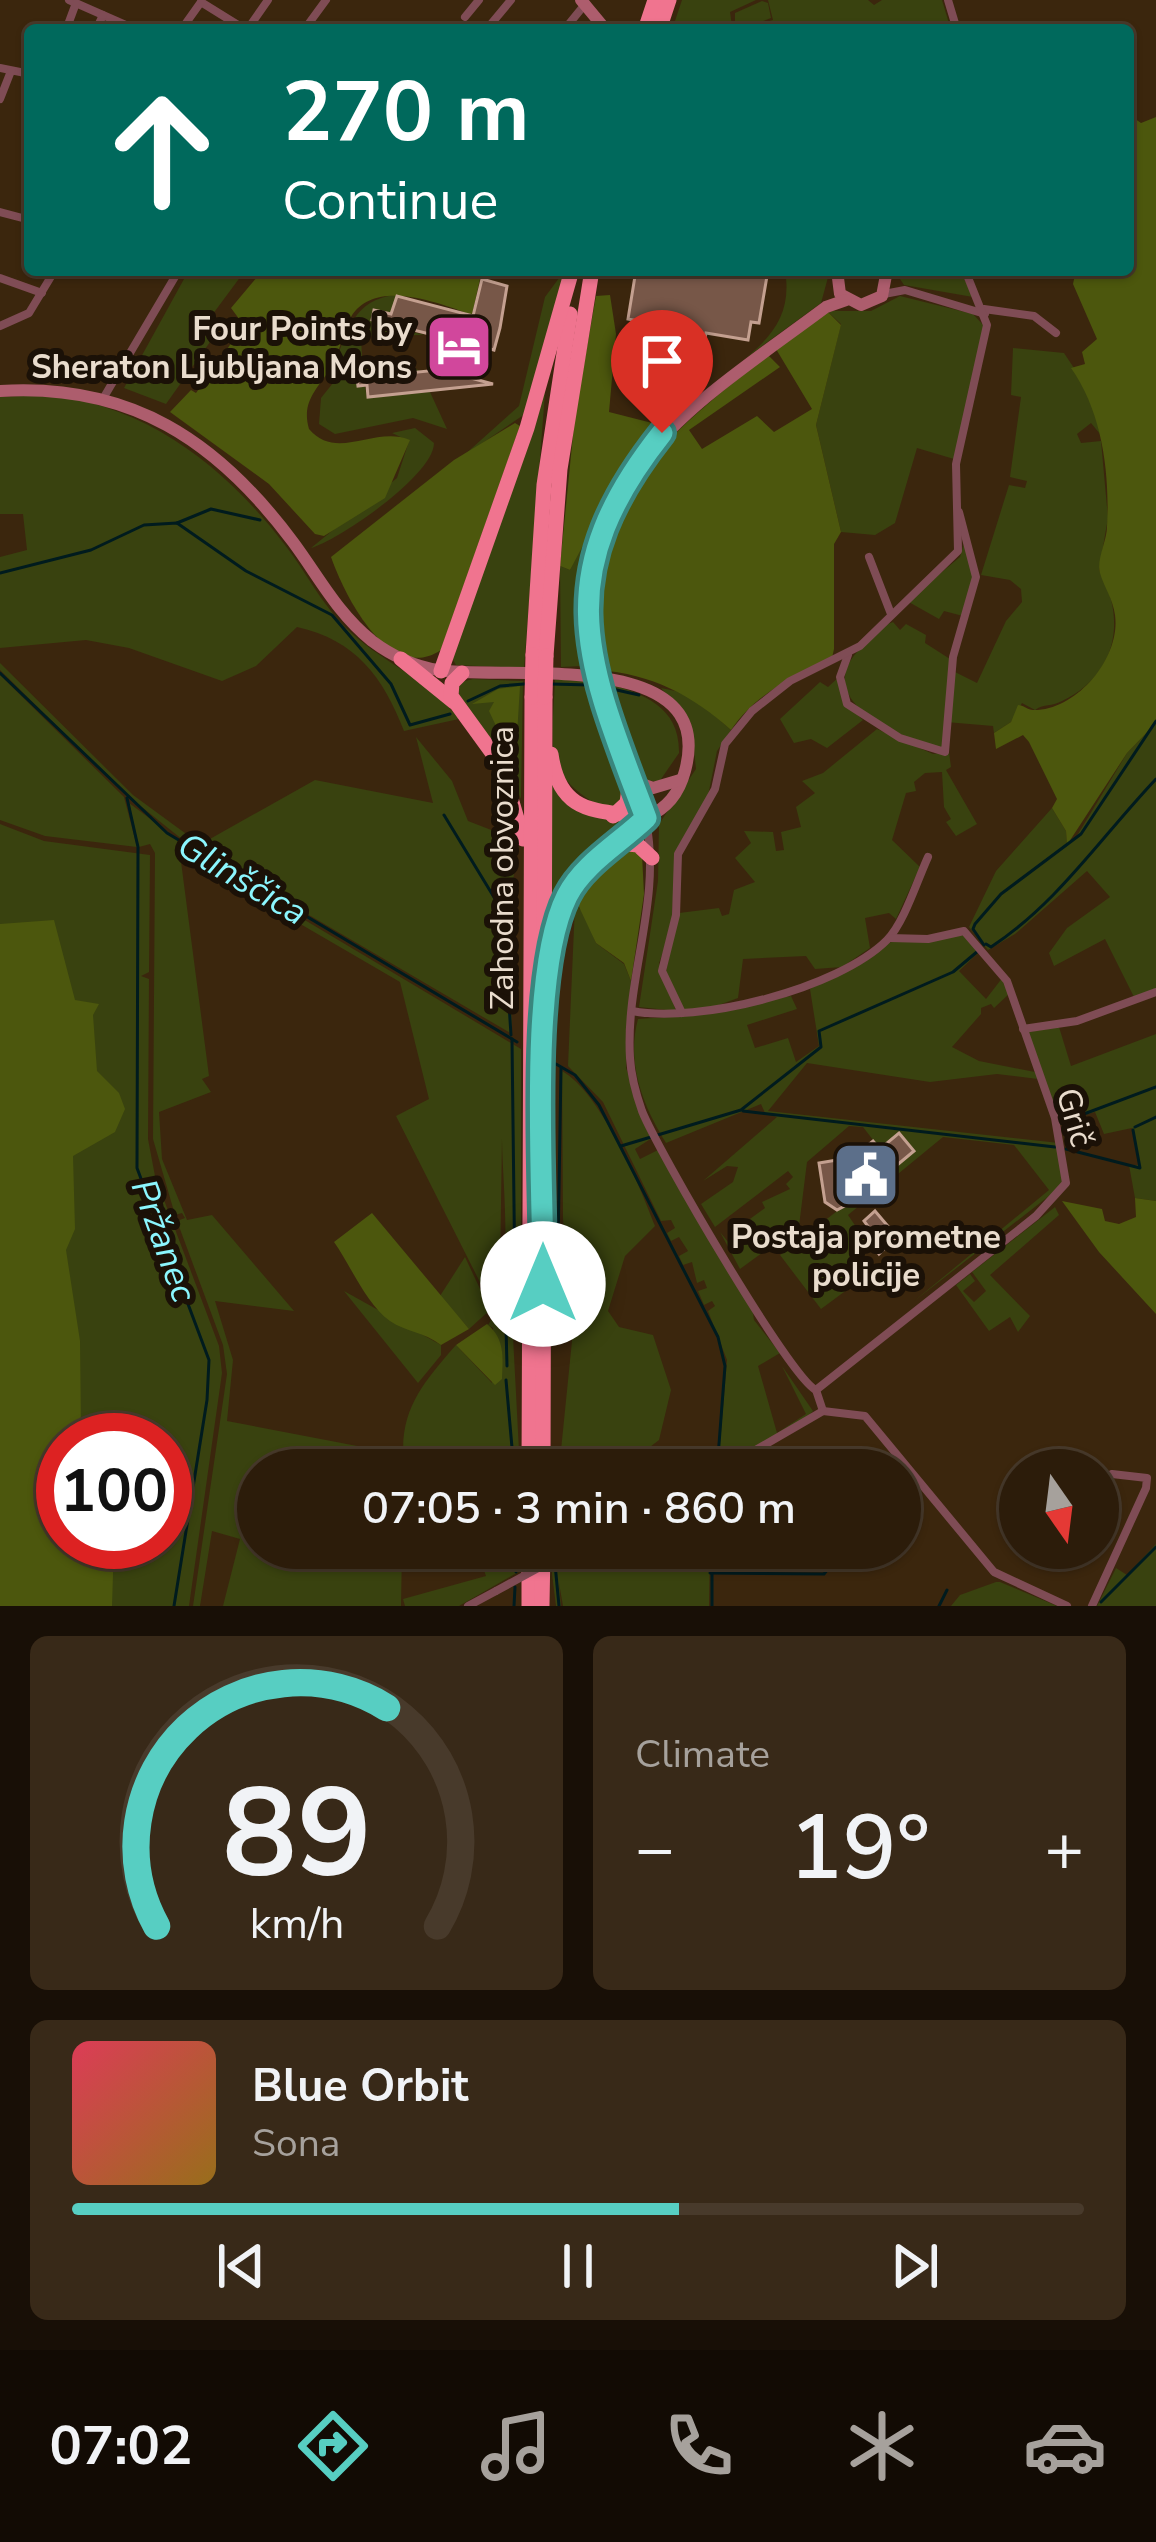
<!DOCTYPE html>
<meta charset="utf-8">
<style>
body{margin:0;font-family:"Nunito Sans",sans-serif;background:#382918;color:#f1f3f6;height:100vh;display:flex;flex-direction:column;font-size:45px;white-space:nowrap}
*{box-sizing:border-box;margin:0}
p{font-size:39px;color:#a6a19c}
.icon{flex:none;width:66px;height:66px;fill:none;stroke:currentColor;stroke-width:2;stroke-linecap:round;stroke-linejoin:round}
.map{position:relative;height:1606px;overflow:hidden}
.details{display:flex;flex-direction:column;gap:30px;padding:30px;background:#180f06;flex:1}
.details>*{flex:none}
.guide{position:absolute;left:24px;top:24px;width:1110px;height:252px;border-radius:12px;box-shadow:0 3px 9px #0004,0 0 0 3px #483a2b;background:#00695c;color:#fff;overflow:hidden}
.needle{width:78px;rotate:166deg}
.tools{position:absolute;left:999px;top:1449px;display:grid;gap:24px}
.tools a{display:grid;place-items:center;width:120px;height:120px;border-radius:50%;background:#2c1c0a;box-shadow:0 3px 9px #0004,0 0 0 3px #483a2b;font-size:60px}
.speed{position:absolute;left:36px;top:1413px;display:flex;gap:24px;font-size:60px;font-weight:700;text-align:center}
.speed>*{display:grid;place-content:center;width:156px;height:156px;border-radius:50%;background:#2c1c0a;box-shadow:0 3px 9px #0004,0 0 0 3px #483a2b;line-height:1}
.speed .limit{border:18px solid #d22;background:#fff;color:#111}
.pin{position:absolute;display:grid;place-items:center;width:102px;height:102px;color:#fff;margin:-123px -51px;border-radius:50% 50% 50% 0;rotate:-45deg;box-shadow:0 0 12px #0007}
.pin .icon{rotate:45deg}
.me{position:absolute;width:132px;margin:-66px;rotate:0deg;stroke-linejoin:round;filter:drop-shadow(0 0 9px #0008)}
.turn{display:flex;align-items:center;gap:42px;height:252px;padding:0 60px;font-size:54px}
.turn .icon{width:156px;height:156px;stroke-width:2.5}
.turn b{display:block;font-size:84px;line-height:102px}
.big{font-size:90px;font-weight:600;line-height:1.1}
.details .tile{flex:1;display:flex;flex-direction:column;justify-content:center;gap:18px;min-width:0;padding:0 42px;border-radius:18px;background:#382918}
.details .dial{align-items:center;gap:0}
.dial svg{height:312px;overflow:visible;fill:none;stroke:#483a2b;stroke-width:7;stroke-linecap:round;text-anchor:middle}
.dial text{fill:#f1f3f6;stroke:none}
.song{display:flex;align-items:center;gap:36px}
.cover{width:144px;height:144px;border-radius:18px;background:linear-gradient(135deg,hsl(350 70% 55%),hsl(40 70% 35%))}
.played{height:12px;border-radius:6px;background:linear-gradient(90deg,#57cec2 60%,#483a2b 60%)}
.keys{display:flex;justify-content:space-around;direction:ltr}
.heat{display:flex;justify-content:space-between;align-items:center;font-size:66px;direction:ltr}
.details .tiles{flex:1;display:grid;gap:30px;grid-template-columns:1fr 1fr}
.tile:last-child{grid-column:span 2}
.trip{position:absolute;left:237px;top:1449px;width:684px;height:120px;border-radius:60px;background:#2c1c0a;box-shadow:0 3px 9px #0004,0 0 0 3px #483a2b;font-weight:600;line-height:120px;text-align:center}
.menu{display:flex;height:192px;justify-content:space-around;align-items:center;background:#120b04;color:#a6a19c}
.menu .icon{width:84px;height:84px}
.menu .current{color:#57cec2}
.menu b{font-size:54px;color:#f1f3f6}
.map>svg:first-child{display:block}
.green{fill:#39420f;fill-rule:evenodd}
.forest{fill:#4c570d}
.lines{fill:none;stroke-linecap:round;stroke-linejoin:round}
.stream{stroke:#001b1e;stroke-width:3}
.building{fill:#775748;stroke:#c4a090;stroke-width:3}
.street{stroke:#7f4c55;stroke-width:8}
.secondary{stroke:#ad5d6d;stroke-width:12}
.highway{stroke:#f0748f;stroke-width:15}
.street-bridge{stroke:#7f4c55;stroke-width:8}
.secondary-bridge{stroke:#ad5d6d;stroke-width:12}
.highway-bridge{stroke:#f0748f;stroke-width:15}
.route-casing{stroke:#39867e;stroke-width:30}
.route{stroke:#57cec2;stroke-width:21}
.labels{text-anchor:middle;stroke-width:12;stroke-linejoin:round;paint-order:stroke}
.poi-label{font-size:33px;font-weight:bold;fill:#e9dccd;stroke:#1b1107;text-anchor:end}
.street-label{font-size:33px;fill:#e9dccd;stroke:#1b1107}
.water-label{font-size:36px;font-style:italic;fill:#8bf6fe;stroke:#1b1107}
</style>
<div class="map">
<svg width="1156" height="1606" viewBox="0 0 1156 1606">
<rect width="100%" height="100%" fill="#3b260d"/>
<!-- green -->
<g class="green">
<path d="M682 0H756L730 12 732 26 672 30Z"/>
<path d="M768 0H868L874 5 882 0H942L951 30H789L783 25 740 30 735 26V13L762 1 768 3 771 18 748 27 773 20Z"/>
<path d="M185 270H258L253 277 244 272 201 330 210 342 166 404 124 388 184 279Z"/>
<path d="M565 270 525 414 462 457 519 406 545 297Z"/>
<path d="M830 270 821 303 743 360C774 336 792 311 785 271Z"/>
<path d="M894 270H960L973 297 904 285Z"/>
<path d="M396 295 393 306 420 319 374 309 371 320 424 335 361 336 362 357 334 365C348 330 354 299 396 295Z"/>
<path d="M900 296 973 314 984 326 954 459 917 448 895 523 875 535 841 532 816 425 841 324 827 311H871Z"/>
<path d="M1013 348 1064 353 1090 392 1100 434 1091 423 1077 434 1081 443 1101 441 1108 518 1099 570C1127 619 1117 675 1062 701 1051 707 1045 703 1035 710L1022 703 1011 722 994 733 993 726 946 722 953 671 977 683 1006 621 1022 602 1021 589 1010 580 981 575 1009 485 1025 488 1027 481 1010 477 1021 397 1011 395Z"/>
<path d="M407 364 420 371 357 377V387H365L367 398 430 392 447 429 413 418 335 434 319 424 321 398 341 373Z"/>
<path d="M546 380 524 668 456 665 452 658Z"/>
<path d="M44 395C144 403 225 466 285 545 306 572 321 603 345 627 380 662 428 678 459 719L404 731C383 677 356 640 297 627L256 666 222 681 129 648 86 640 0 648V557L27 550 23 514H0V397Z"/>
<path d="M415 428 434 443C434 475 339 540 311 548L397 478 409 441 392 433Z"/>
<path d="M586 533 594 537 583 588V666L561 667 560 566 570 570Z"/>
<path d="M964 543 974 581 963 616 944 611 939 619 907 601 960 557Z"/>
<path d="M893 622 900 630 906 624 926 635 925 643 950 659 943 748C897 738 805 698 864 645 874 636 881 626 893 622Z"/>
<path d="M0 663 133 795 219 858 201 844 315 780 433 803 416 737 452 781 468 821 517 840 509 927 512 1034 188 844 128 796 0 670Z"/>
<path d="M0 675 124 797 137 847 45 836 0 820Z"/>
<path d="M839 677 843 701 863 720 827 748 811 739 794 743 780 719 820 682 828 687Z"/>
<path d="M473 679 523 681 521 799 499 750 457 693 461 682Z"/>
<path d="M555 680H588L626 792 610 812C541 775 552 752 555 680Z"/>
<path d="M606 683C644 694 680 707 679 753L659 782 645 780C634 768 637 759 632 745 624 720 610 718 606 683Z"/>
<path d="M661 688 690 694 731 730 717 751 708 796 676 853 671 930 659 963 676 1011 639 1007 658 881 659 824 696 769 691 723Z"/>
<path d="M1156 723V989L1134 997 1105 939 1054 966 1049 953 1067 928 1110 897 1087 871 1015 934 988 950 969 927 996 871 1052 808 1066 831 1067 844 1075 839 1127 753Z"/>
<path d="M877 729 933 754 949 752 951 767 946 770 977 824 956 836 946 822 951 819 944 807 942 772 925 773 914 782 916 791 906 793 892 840 920 867 896 919 889 913 865 918 870 948 842 967 815 969 806 956 743 959 738 998 708 1009H684L665 976 679 913 719 908 722 916 729 914 734 890 755 882 735 858 751 843 744 831 773 832 776 851 784 850 781 832 801 827 796 807 815 793 802 781 823 773Z"/>
<path d="M552 779 569 799 634 819 552 920Z"/>
<path d="M129 803 211 864 521 1049V1280L512 1317 520 1470H405C396 1414 421 1385 456 1345L492 1383 493 1328 488 1325C516 1285 502 1186 502 1137L500 1272 492 1306 396 1116 429 1099 400 982 180 854 209 1076 202 1079 211 1092 159 1112 162 1159 187 1220 212 1215 294 1311 215 1301 233 1360 227 1421 399 1454 402 1470H258V1548H402L401 1606H223L240 1539 212 1531 200 1606H193L227 1374 223 1345 177 1221 185 1218 182 1213 175 1215 153 1139 155 853 150 844 139 847Z"/>
<path d="M0 824 44 841 150 855 149 972 141 976 149 979 148 1139 155 1176 219 1346 222 1373 189 1606H0ZM63 1440H165V1542H63Z"/>
<path d="M575 905 584 912 596 943 624 964 631 981 626 1068 652 1138 635 1149 640 1159 658 1150 752 1307 754 1320 780 1353 758 1366 777 1433 806 1414 782 1366 813 1411 800 1425 718 1468 727 1360 708 1311 715 1306 712 1301 704 1305 698 1291 707 1288 704 1280 697 1283 692 1262 683 1265 679 1256 688 1251 679 1237 671 1241 667 1233 675 1228 671 1220 661 1221 603 1102 568 1066Z"/>
<path d="M966 935 981 950 959 971 986 999 1003 977 1009 994 994 1008 991 1004 981 1008V1014L952 1047 979 1061 1035 1072 1038 1079 997 1074 930 1082 807 1063 768 1111 1059 1143 1063 1185 913 1302 1049 1190 1014 1145 943 1137 848 1215 869 1246 855 1259 867 1275 821 1309 780 1255 915 1151 900 1132 880 1149 863 1127 849 1126 807 1162 799 1226 740 1269 720 1232 729 1243 740 1238 736 1229 765 1208 762 1202 790 1189 786 1184 793 1177 788 1171 715 1227 701 1204 733 1182 738 1167 727 1166 703 1181 777 1117 765 1113 761 1104 666 1143C643 1106 626 1063 638 1019L698 1015 791 996 797 1009 747 1025 755 1048 788 1038 796 1062 819 1046 810 989 893 941Z"/>
<path d="M1059 1027 1071 1066 1156 1034V1201L1135 1198 1129 1165H1139L1132 1128 1104 1134 1095 1112 1058 1122 1028 1032Z"/>
<path d="M562 1071C600 1092 640 1185 655 1226L625 1256 608 1311 619 1327 653 1335 671 1390 659 1440 620 1470H559L572 1341 563 1218Z"/>
<path d="M1055 1207 1059 1215 990 1275 1030 1316 1018 1332 1010 1317 989 1331 956 1285 970 1274 975 1281 963 1291 974 1302 986 1291 972 1272Z"/>
<path d="M465 1257 490 1310 469 1329 440 1296Z"/>
<path d="M344 1291 441 1345V1355L418 1383Z"/>
<path d="M1156 1544V1606H1097L1116 1568 1127 1575Z"/>
<path d="M476 1548H520V1571L459 1606H405L403 1599 486 1576Z"/>
<path d="M584 1548H710L709 1606H563L559 1583 561 1606H556L551 1566Z"/>
<path d="M996 1582H1000L1057 1606H951L960 1595Z"/>
</g>
<!-- forest -->
<g class="forest">
<path d="M1128 114 1141 123 1156 117V723L1127 753 1067 845 1066 831 1052 808 1057 799 1029 742 1023 735 996 749 994 733 1011 722 1018 705C1023 705 1028 710 1033 710 1076 711 1121 658 1115 615 1113 599 1104 587 1100 573 1096 561 1107 540 1107 527 1110 472 1102 412 1071 368L1085 364 1082 352 1097 339 1073 284 1076 270H1128Z"/>
<path d="M263 270H482L472 315C441 304 375 277 351 317 343 330 341 348 334 362 322 386 300 398 309 429 337 462 375 425 410 440L385 498 324 536 315 534 269 484 170 412 191 390 196 393 237 335 248 331 231 308Z"/>
<path d="M610 295 616 334 609 412 660 425 617 481 570 570 560 566 575 415 596 296Z"/>
<path d="M827 311 841 325 816 425 841 532 834 544V649L832 658C793 677 756 693 731 730 692 695 652 674 598 670 576 510 653 445 768 355L780 367 689 430 702 449 757 416 774 432 812 409 776 349Z"/>
<path d="M515 423 520 426 441 650C388 685 344 594 331 557L454 460Z"/>
<path d="M520 686 517 735 497 728 489 711 494 702 472 704 498 689Z"/>
<path d="M628 848 642 855 644 894 631 981 624 963 596 943 573 894Z"/>
<path d="M54 920 75 1000 99 1004 93 1015 97 1071 119 1093 125 1109 115 1132 73 1156 75 1229 66 1250 80 1341 81 1428 95 1433 133 1430 135 1440H63V1542H114L112 1606H0V924Z"/>
<path d="M1135 1198 1156 1201V1314L1099 1252 1062 1201 1102 1209 1105 1221 1119 1224 1136 1217Z"/>
<path d="M372 1213 469 1329 441 1345C424 1332 406 1332 390 1321 366 1304 351 1266 334 1242Z"/>
<path d="M487 1324C505 1339 503 1357 502 1379L495 1385 456 1345Z"/>
</g>
<g class="lines">
<!-- stream -->
<g class="stream">
<path d="M177 523 211 509 260 520"/>
<path d="M0 573 91 550 144 525 177 523 246 571 332 615 391 684 410 725 450 714"/>
<path d="M0 673 167 833 517 1042"/>
<path d="M551 684 590 685"/>
<path d="M599 686 639 695"/>
<path d="M468 701 500 686 524 684"/>
<path d="M127 798 138 847 137 1168 209 1360 207 1400 174 1606"/>
<path d="M444 815 503 912 511 1035"/>
<path d="M986 944 991 947C1058 903 1101 837 1156 779"/>
<path d="M984 945 973 929 975 924 1001 894 1081 834 1156 721"/>
<path d="M556 1064 575 1075 599 1105 718 1337 725 1366 717 1470"/>
<path d="M561 1068 558 1248 564 1306"/>
<path d="M743 1111 1055 1147"/>
<path d="M1060 1123 1156 1087"/>
<path d="M1135 1127 1156 1117"/>
<path d="M621 1146 741 1110 821 1047 819 1031 953 972 978 951"/>
<path d="M1066 1149 1140 1168 1133 1130"/>
<path d="M507 1366 506 1327 515 1287 512 1039"/>
<path d="M506 1380 514 1470"/>
<path d="M515 1548 516 1572"/>
<path d="M555 1564 559 1606"/>
<path d="M710 1573 824 1574 842 1550"/>
<path d="M1101 1602 1156 1547"/>
<path d="M514 1606 515 1587"/>
<path d="M712 1606V1548"/>
<path d="M939 1606 947 1590"/>
</g>
</g>
<!-- building -->
<g class="building">
<path d="M636 270H759L758 275 767 276 759 323 751 322 748 340 706 333 704 344 631 332 633 320 628 319Z"/>
<path d="M482 279 507 286 500 328 494 350 471 343 463 376 493 384 368 397 367 385 358 386 357 378 449 369 446 338 372 320 374 310 391 314 397 296 473 316Z"/>
<path d="M899 1133 914 1151 854 1201 837 1210 825 1202 819 1163 837 1160 839 1181 854 1169 848 1161 873 1141 880 1149Z"/>
<path d="M875 1211 897 1237 879 1254 872 1245 878 1240 864 1221Z"/>
</g>
<g class="lines">
<!-- street -->
<g class="street">
<path d="M69 0 137 30"/>
<path d="M948 0 957 30"/>
<path d="M201 2 246 30"/>
<path d="M465 17 479 0"/>
<path d="M66 30 76 3"/>
<path d="M96 30 103 15"/>
<path d="M181 30 201 2"/>
<path d="M247 30 268 0"/>
<path d="M304 30 326 0"/>
<path d="M486 30 511 0"/>
<path d="M564 30 586 3"/>
<path d="M0 68 30 74"/>
<path d="M0 99 11 71"/>
<path d="M0 212 30 220"/>
<path d="M0 278 42 293"/>
<path d="M884 294 905 290 985 314"/>
<path d="M984 309 1034 316 1056 333"/>
<path d="M0 326 29 313 55 270"/>
<path d="M104 397 179 270"/>
<path d="M869 557 891 614"/>
<path d="M848 655 840 677 847 704 900 738 945 752 953 657 976 577 959 512"/>
<path d="M646 821C662 902 625 977 630 1058 631 1076 636 1094 642 1111 657 1149 790 1378 816 1390L823 1411"/>
<path d="M632 1011C698 1024 838 989 887 940 904 923 917 881 928 857"/>
<path d="M682 1013 662 971 676 915 678 854 715 789 725 744 752 711 790 681 860 646 958 551 956 464 987 325 965 270"/>
<path d="M1023 1029 1077 1021 1156 992"/>
<path d="M816 1390 1036 1216 1066 1183 1055 1118 1007 981 964 931 928 939 890 938"/>
<path d="M823 1411 865 1416 994 1572 1067 1606"/>
<path d="M721 1470 823 1411"/>
<path d="M468 1606 496 1591"/>
<path d="M1092 1606 1146 1488 1147 1478 1112 1474"/>
</g>
<!-- secondary -->
<g class="secondary">
<path d="M581 0 606 30"/>
<path d="M837 270 840 294 861 305 882 296 887 270"/>
<path d="M0 391C130 383 217 440 293 542 319 577 337 613 372 641 392 656 413 666 438 670 504 681 719 645 685 771 679 794 667 808 646 818"/>
<path d="M589 651C575 469 699 402 826 307L846 300"/>
<path d="M601 703 646 818"/>
<path d="M630 780 653 788 680 780"/>
</g>
<!-- highway -->
<g class="highway">
<path d="M645 30 655 0"/>
<path d="M659 30 669 0"/>
<path d="M533 655 544 485 570 314"/>
<path d="M546 656 560 469 592 270"/>
<path d="M401 659 454 702"/>
<path d="M441 671 527 428 572 270"/>
<path d="M462 673 452 683 451 696 501 765 523 839"/>
<path d="M551 754C560 817 598 809 646 818"/>
<path d="M613 816 627 803 630 780"/>
<path d="M618 843 638 845 652 858"/>
<path d="M551 951 573 886 646 818"/>
<path d="M529 1470 532 697"/>
<path d="M543 1470 545 697"/>
<path d="M529 1606V1548"/>
<path d="M542 1606 543 1548"/>
</g>
<!-- street-bridge -->
<path class="street-bridge" d="M496 1591 573 1549"/>
<!-- secondary-bridge -->
<path class="secondary-bridge" d="M589 651 601 703"/>
<!-- highway-bridge -->
<g class="highway-bridge">
<path d="M532 697 533 655"/>
<path d="M545 697 546 656"/>
</g>
</g>
<g class="lines">
<defs>
<path id="route" d="M543 1284C544 1188 527 976 567 896 583 864 620 843 646 818 587 662 547 578 662 433"/>
</defs>
<!-- route casing -->
<use href="#route" class="route-casing"/>
<!-- route -->
<use href="#route" class="route"/>
</g>
<!-- icons -->
<defs>
<symbol id="hotel-square" viewBox="-11 -11 22 22"><rect x="-9" y="-9" width="18" height="18" rx="4" fill="#d1479c" stroke="#1b1107"/><path d="M-6-4.5h1.5V1H6V5H4.5V3h-9V5H-6ZM-4 0a1.8 1.8 0 1 1 3.6 0ZM.5 0V-2.5h3Q6-2.5 6 0Z" fill="#fff"/></symbol>
<symbol id="civic-square" viewBox="-11 -11 22 22"><rect x="-9" y="-9" width="18" height="18" rx="4" fill="#5c6f8a" stroke="#1b1107"/><path d="M-.6-6.5H3V-4.5H.6V-3L4-1V1h2V6H-6V1h2V-1L-.6-3ZM-1.2 2.5V6h2.4V2.5Z" fill="#fff"/></symbol>
</defs>
<g fill-rule="evenodd">
<use href="#hotel-square" x="421" y="309" width="76" height="76"/>
<use href="#civic-square" x="828" y="1137" width="76" height="76"/>
</g>
<g class="labels">
<!-- poi labels -->
<g class="poi-label">
<text x="412" y="340">Four Points by<tspan x="412" dy="38">Sheraton Ljubljana Mons</tspan></text>
<text x="866" y="1248" text-anchor="middle">Postaja prometne<tspan x="866" dy="38">policije</tspan></text>
</g>
<!-- street labels -->
<g class="street-label">
<text transform="translate(501 868) rotate(-90)" y="12">Zahodna obvoznica</text>
<text transform="translate(1076 1117) rotate(74)" y="12">Grič</text>
</g>
<!-- water labels -->
<g class="water-label">
<text transform="translate(243 878) rotate(31)" y="13">Glinščica</text>
<text transform="translate(165 1240) rotate(70)" y="13">Pržanec</text>
</g>
</g>
</svg>
<div class="tools">
<a><svg class="needle" viewBox="-14 -14 28 28"><path d="M0-13l5 13h-10z" fill="#e53935"/><path d="M0 13l5-13h-10z" fill="#a6a19c"/></svg></a>
</div>
<div class="speed"><div class="limit">100</div></div>
<div class="pin" style="left:662px;top:433px;background:#d93025"><svg class="icon" aria-label="arrive" viewBox="0 0 24 24"><path d="M6 21V4h12l-3 4 3 4H6"/></svg></div>
<svg class="me" style="left:543px;top:1284px" viewBox="-20 -20 40 40"><circle r="19" fill="#fff"/><path d="M0-13L10 11 0 6-10 11z" fill="#57cec2"/></svg>
<div class="trip">07:05 · 3 min · 860 m</div>
<div class="guide">
<div class="turn"><svg class="icon" aria-label="ahead" viewBox="0 0 24 24"><path d="M12 20V5M6 11l6-6 6 6"/></svg><div><b>270 m</b>Continue</div></div>
</div>
</div>
<section class="details">
<div class="tiles">
<div class="tile dial"><svg viewBox="0 0 100 80">
<path d="M14 69A42 42 0 1 1 86 69"/>
<path d="M14 69A42 42 0 0 1 73 13" stroke="#57cec2"/>
<text x="50" y="56" font-size="32" font-weight="700">89</text>
<text x="50" y="72" font-size="11">km/h</text>
</svg></div>
<div class="tile"><p>Climate</p>
<div class="heat"><a>−</a><b class="big">19°</b><a>+</a></div>
</div>
<div class="tile">
<div class="song"><i class="cover"></i><div><b>Blue Orbit</b><p>Sona</p></div></div>
<div class="played"></div>
<div class="keys"><svg class="icon" aria-label="previous" viewBox="0 0 24 24"><path d="M18 5L8 12l10 7zM5 5v14"/></svg><svg class="icon" aria-label="pause" viewBox="0 0 24 24"><path d="M8 5v14M16 5v14"/></svg><svg class="icon" aria-label="next" viewBox="0 0 24 24"><path d="M6 5l10 7-10 7zM19 5v14"/></svg></div>
</div>
</div>
</section>
<nav class="menu">
<b>07:02</b>
<svg class="icon current" aria-label="directions" viewBox="0 0 24 24"><path d="M12 3l9 9-9 9-9-9zM9 14v-3h6M13 9l2 2-2 2"/></svg>
<svg class="icon" aria-label="music" viewBox="0 0 24 24"><path d="M9 18V5l10-2v13"/><circle cx="6" cy="18" r="3"/><circle cx="16" cy="16" r="3"/></svg>
<svg class="icon" aria-label="phone" viewBox="0 0 24 24"><path d="M5 4h4l2 5-3 2q2 4 5 5l2-3 5 2v4C11 20 4 13 5 4z"/></svg>
<svg class="icon" aria-label="climate" viewBox="0 0 24 24"><path d="M12 3v18M4 7l16 10M4 17L20 7"/></svg>
<svg class="icon" aria-label="car" viewBox="0 0 24 24"><path d="M5 17H2v-5l4-1 3-4h7l3 4 3 1v5h-3M9 17h6M6 11h13"/><circle cx="7" cy="17" r="2"/><circle cx="17" cy="17" r="2"/></svg>
</nav>
